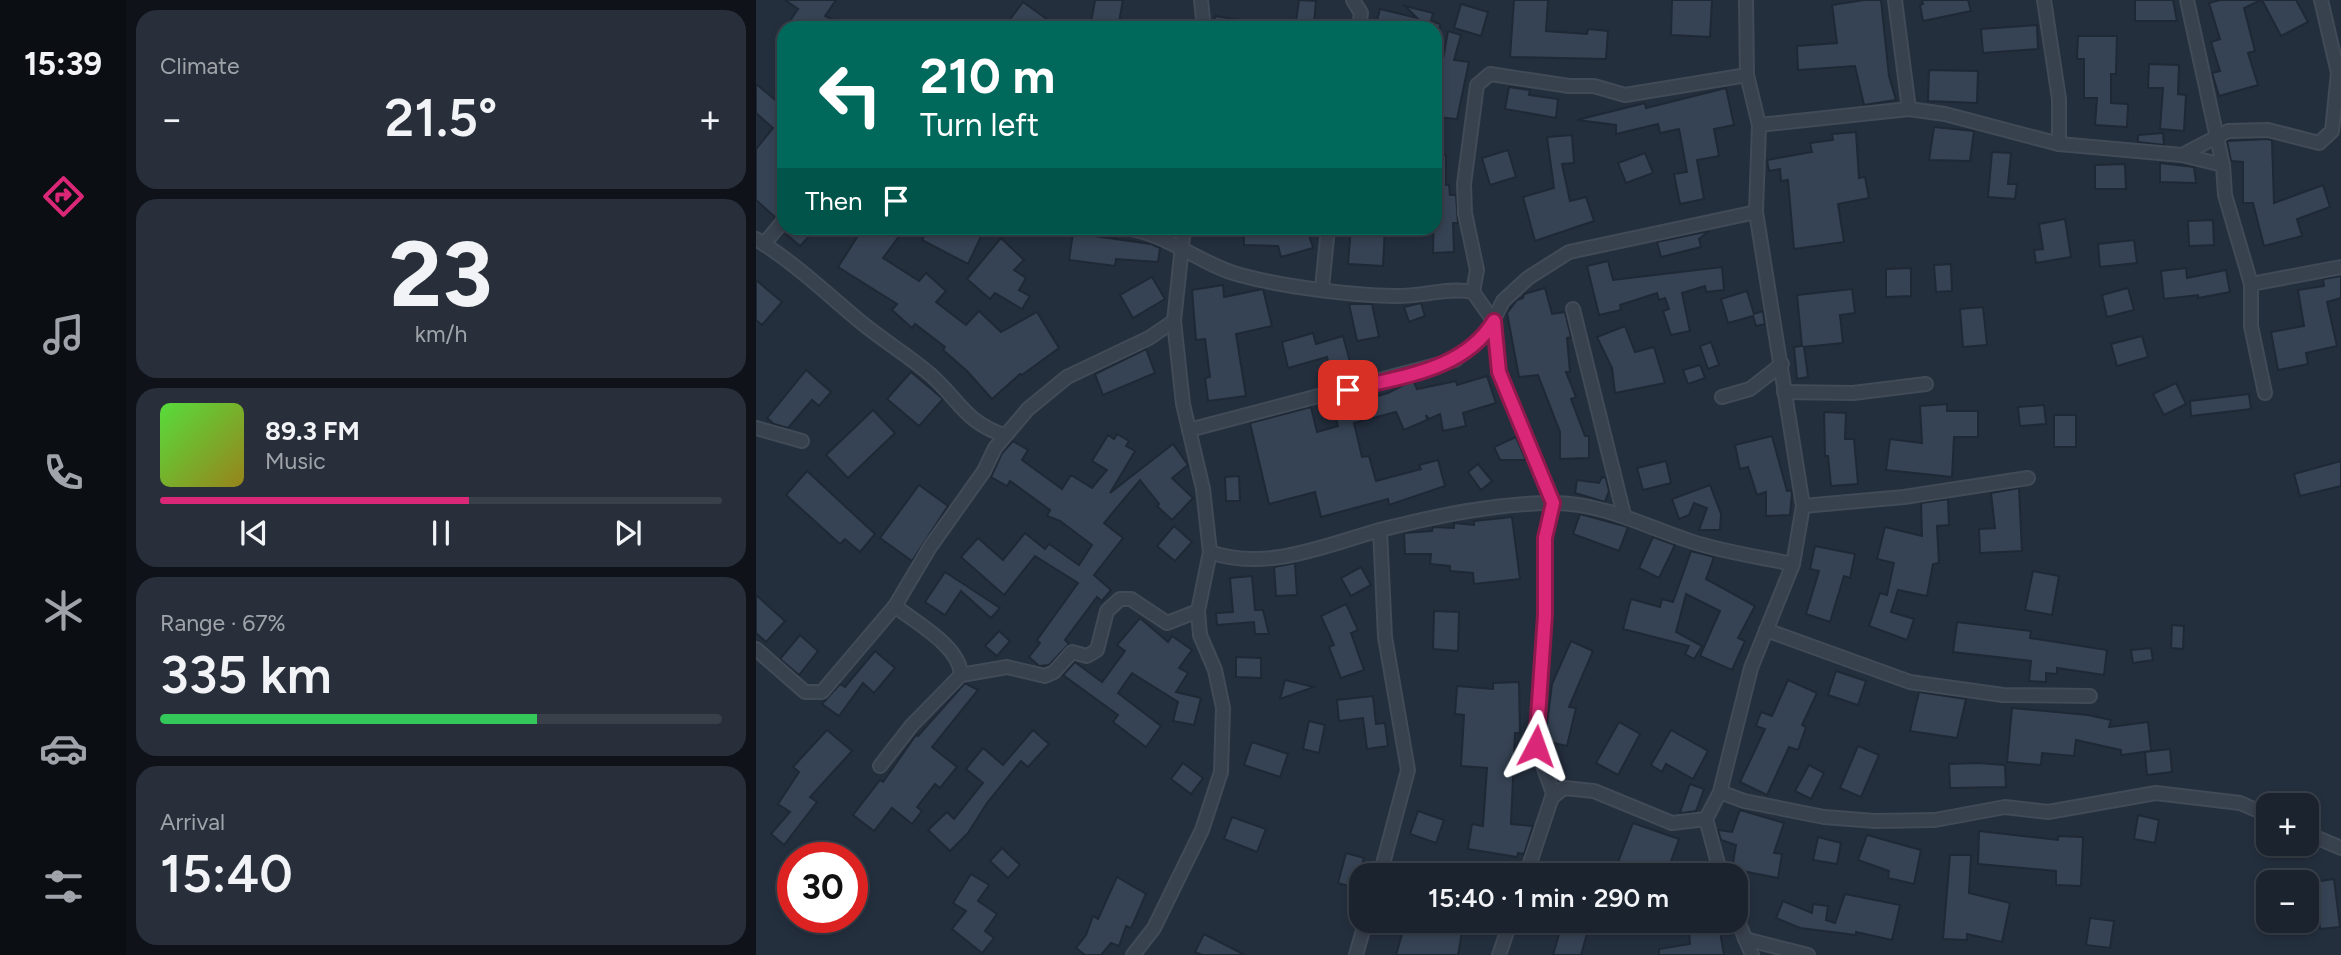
<!DOCTYPE html>
<meta charset="utf-8">
<style>
body{margin:0;font-family:Figtree,sans-serif;background:#282f3a;color:#f1f3f6;height:100vh;display:flex;flex-direction:column;font-size:26px;white-space:nowrap}
*{box-sizing:border-box;margin:0}
p{font-size:23px;color:#a0a4aa}
.icon{flex:none;width:38px;height:38px;fill:none;stroke:currentColor;stroke-width:2;stroke-linecap:round;stroke-linejoin:round}
.map{position:relative;flex:1;overflow:hidden}
.side{display:flex;flex-direction:column;gap:10px;padding:10px;background:#0f1319;width:630px}
.side>*{flex:none}
.guide{position:absolute;left:21px;top:21px;width:665px;height:214px;border-radius:21px;box-shadow:0 4px 10px #0003,0 0 0 2px #39404a;background:#00695c;color:#fff;overflow:hidden}
.controls{position:absolute;left:1500px;top:793px;display:grid;gap:14px}
.controls a{display:grid;place-items:center;width:63px;height:63px;border-radius:14px;background:#1b232e;box-shadow:0 4px 10px #0003,0 0 0 2px #39404a;font-size:35px}
.speed{position:absolute;left:21px;top:842px;display:flex;gap:14px;font-size:35px;font-weight:700;text-align:center}
.speed>*{display:grid;place-content:center;width:91px;height:91px;border-radius:50%;background:#1b232e;box-shadow:0 4px 10px #0003,0 0 0 2px #39404a;line-height:1}
.speed .limit{border:10px solid #d22;background:#fff;color:#111}
.pin{position:absolute;display:grid;place-items:center;width:60px;height:60px;color:#fff;margin:-30px;border-radius:14px;box-shadow:0 4px 10px #0006}
.me{position:absolute;width:77px;margin:-38px;rotate:4deg;stroke-linejoin:round;filter:drop-shadow(0 0 5px #0008)}
.turn{display:flex;align-items:center;gap:24px;height:147px;padding:0 28px;font-size:32px}
.turn .icon{width:91px;height:91px;stroke-width:2.5}
.turn b{display:block;font-size:49px;line-height:60px}
.then{display:flex;align-items:center;height:66px;padding:0 28px;background:#0003;gap:14px;font-size:26px}
.big{font-size:52px;font-weight:600;line-height:1.1}
.side .widget{flex:1;display:flex;flex-direction:column;justify-content:center;gap:10px;min-width:0;padding:0 24px;border-radius:21px;background:#282f3a}
.side .dial{align-items:center;gap:0}
.dial b{font-size:91px;line-height:1}
.song{display:flex;align-items:center;gap:21px}
.cover{width:84px;height:84px;border-radius:10px;background:linear-gradient(135deg,hsl(110 70% 55%),hsl(50 70% 35%))}
.played{height:7px;border-radius:4px;background:linear-gradient(90deg,#db2777 55%,#39404a 55%)}
.keys{display:flex;justify-content:space-around;direction:ltr}
.heat{display:flex;justify-content:space-between;align-items:center;font-size:38px;direction:ltr}
.charge{height:10px;border-radius:5px;background:linear-gradient(90deg,#34c759 67%,#39404a 0)}
.trip{position:absolute;left:593px;top:863px;width:399px;height:70px;border-radius:21px;background:#1b232e;box-shadow:0 4px 10px #0003,0 0 0 2px #39404a;font-weight:600;line-height:70px;text-align:center}
main{display:flex;flex:1;min-height:0}
.tabs{display:flex;flex-direction:column;width:126px;justify-content:space-around;align-items:center;background:#0b0e12;color:#a0a4aa}
.tabs .icon{width:49px;height:49px}
.tabs .active{color:#db2777}
.tabs b{font-size:32px;color:#f1f3f6}
.map>svg:first-child{display:block}
.building{fill:#364354;stroke:#1f2835;stroke-width:2}
.lines{fill:none;stroke-linecap:round;stroke-linejoin:round}
.street-casing{stroke:#414a57;stroke-width:16}
.street{stroke:#38414e;stroke-width:12}
.route-casing{stroke:#8e194d;stroke-width:18}
.route{stroke:#db2777;stroke-width:12}
</style>
<main>
<nav class="tabs">
<b>15:39</b>
<svg class="icon active" aria-label="directions" viewBox="0 0 24 24"><path d="M12 3l9 9-9 9-9-9zM9 14v-3h6M13 9l2 2-2 2"/></svg>
<svg class="icon" aria-label="music" viewBox="0 0 24 24"><path d="M9 18V5l10-2v13"/><circle cx="6" cy="18" r="3"/><circle cx="16" cy="16" r="3"/></svg>
<svg class="icon" aria-label="phone" viewBox="0 0 24 24"><path d="M5 4h4l2 5-3 2q2 4 5 5l2-3 5 2v4C11 20 4 13 5 4z"/></svg>
<svg class="icon" aria-label="climate" viewBox="0 0 24 24"><path d="M12 3v18M4 7l16 10M4 17L20 7"/></svg>
<svg class="icon" aria-label="car" viewBox="0 0 24 24"><path d="M5 17H2v-5l4-1 3-4h7l3 4 3 1v5h-3M9 17h6M6 11h13"/><circle cx="7" cy="17" r="2"/><circle cx="17" cy="17" r="2"/></svg>
<svg class="icon" aria-label="filters" viewBox="0 0 24 24"><path d="M4 7h16M4 17h16"/><circle cx="9" cy="7" r="2"/><circle cx="15" cy="17" r="2"/></svg>
</nav>
<section class="side">
<div class="widget"><p>Climate</p>
<div class="heat"><a>−</a><b class="big">21.5°</b><a>+</a></div>
</div>
<div class="widget dial"><b>23</b><p>km/h</p></div>
<div class="widget">
<div class="song"><i class="cover"></i><div><b>89.3 FM</b><p>Music</p></div></div>
<div class="played"></div>
<div class="keys"><svg class="icon" aria-label="previous" viewBox="0 0 24 24"><path d="M18 5L8 12l10 7zM5 5v14"/></svg><svg class="icon" aria-label="pause" viewBox="0 0 24 24"><path d="M8 5v14M16 5v14"/></svg><svg class="icon" aria-label="next" viewBox="0 0 24 24"><path d="M6 5l10 7-10 7zM19 5v14"/></svg></div>
</div>
<div class="widget"><p>Range · 67%</p><b class="big">335 km</b><div class="charge"></div></div>
<div class="widget"><p>Arrival</p><b class="big">15:40</b></div>
</section>
<div class="map">
<svg width="1585" height="955" viewBox="0 0 1585 955">
<rect width="100%" height="100%" fill="#242f3e"/>
<!-- building -->
<g class="building">
<path d="M29 0H80L69 16 95 28H29L42 9Z"/>
<path d="M339 0H367L362 28H334Z"/>
<path d="M543 0 560 1 558 23 540 21Z"/>
<path d="M758 0H792L790 31 831 34 832 29 852 31 850 59 754 57Z"/>
<path d="M916 0H956L954 37 915 35Z"/>
<path d="M1108 0H1125L1133 76 1140 100 1108 105 1099 66 1042 70 1041 46 1081 43 1076 5Z"/>
<path d="M1166 0H1212L1215 11 1167 21 1164 5 1167 4Z"/>
<path d="M1379 0H1417L1421 21H1379Z"/>
<path d="M1464 0H1505L1488 8 1499 51 1492 53 1502 85 1463 96 1456 73 1464 71 1455 42 1464 39 1453 3Z"/>
<path d="M1506 0H1540L1552 22 1525 36Z"/>
<path d="M267 2 292 20 286 28H260L252 22Z"/>
<path d="M705 4 732 12 725 36 698 28Z"/>
<path d="M649 6 677 13 675 21 684 24V28H619L624 9 661 18Z"/>
<path d="M459 16 496 22 495 28H457Z"/>
<path d="M1281 25 1282 49 1227 53 1225 29Z"/>
<path d="M692 31 705 35 698 60 713 62 701 119 679 117V87H682Z"/>
<path d="M1322 36H1361L1360 74H1355V103L1372 104 1371 127 1339 125 1341 98H1328V59H1321Z"/>
<path d="M1393 64 1423 65 1422 94 1430 95 1428 131 1404 129 1407 88H1392Z"/>
<path d="M1173 70 1222 71 1221 103 1172 101Z"/>
<path d="M0 84 28 107 20 116 24 119 28 114V146L21 156 28 162V211L19 217 0 200V149L17 128 0 113Z"/>
<path d="M753 87 774 90 773 95 802 99 800 118 749 109Z"/>
<path d="M970 88 978 125 958 129 963 156 941 160 948 199 924 204 918 174 931 172 923 129 904 133 902 124 860 134V125L821 120 889 103 890 108Z"/>
<path d="M1178 127 1218 131 1214 161 1173 160Z"/>
<path d="M1100 132 1103 178 1109 177 1113 198 1082 204 1088 242 1038 249 1032 180 1025 181 1024 169 1013 171 1011 160 1056 152 1054 143 1077 140 1076 134Z"/>
<path d="M1407 133 1408 145 1382 142V135Z"/>
<path d="M816 135 818 163 806 164 814 201 830 197 838 221 779 241 767 197 798 188 791 137Z"/>
<path d="M1511 139 1516 140 1518 203 1567 185 1574 207 1541 219 1546 236 1508 246 1497 203H1487V162L1475 161 1471 141Z"/>
<path d="M752 150 760 177 734 185 726 158Z"/>
<path d="M1236 152 1255 153 1252 184H1261L1259 199 1232 197Z"/>
<path d="M889 153 897 173 870 183 862 163Z"/>
<path d="M679 155H690V185H693L694 195H700L702 223H697L698 252 677 253Z"/>
<path d="M1404 163 1438 167 1440 183 1404 182Z"/>
<path d="M1369 164 1370 189H1339V165Z"/>
<path d="M1309 219 1315 257 1280 263 1278 250 1287 249 1283 224Z"/>
<path d="M1457 220 1458 245 1433 246 1432 221Z"/>
<path d="M33 228H61L44 246 29 233Z"/>
<path d="M107 228H135L144 235 127 258 163 281 170 273 190 291 180 302 210 325 223 311 245 332 281 312 303 348 266 375 264 374 236 399 211 371 187 350 189 347 159 324 156 328 136 310 141 304 82 267Z"/>
<path d="M172 228H229L212 264 166 240Z"/>
<path d="M488 228H515V233L533 228H551L557 248 525 257 522 246 488 245Z"/>
<path d="M595 228H629L627 266 592 264Z"/>
<path d="M953 231 943 239 945 247 905 257 901 242Z"/>
<path d="M317 233 395 244 404 248 402 262 360 259 359 266 313 260Z"/>
<path d="M245 238 268 260 258 270 270 278 263 290 274 296 266 309 239 293 234 299 211 279Z"/>
<path d="M1378 240 1381 263 1344 267 1342 244Z"/>
<path d="M852 261 857 280 966 267 968 290 950 292 949 286 926 293 934 331 915 335 907 311 913 309 909 298 903 300 901 293 864 305 865 310 843 315 831 266Z"/>
<path d="M1195 264 1196 291 1180 292 1178 265Z"/>
<path d="M1155 268V296L1130 297V269Z"/>
<path d="M1430 268 1431 278 1470 270 1474 292 1442 298V295L1408 299 1405 271Z"/>
<path d="M1585 276V298L1571 302 1581 346 1550 353 1552 364 1522 370 1515 332 1548 326 1542 290 1568 286 1567 279Z"/>
<path d="M396 277 409 299 377 318 364 295Z"/>
<path d="M0 280 26 302 6 325 0 320Z"/>
<path d="M467 285 468 297 507 289 516 326 480 334 490 396 452 401 449 378 454 377 449 339 440 340 436 290Z"/>
<path d="M789 288 796 314 809 312 815 337 811 338 814 372H810L820 397 815 399 829 436H833V458L804 459V432L782 375 763 377 751 313 761 300 767 298 768 294Z"/>
<path d="M1372 288 1378 310 1351 317 1346 295Z"/>
<path d="M1096 289 1099 313 1084 315 1087 343 1048 347 1052 377 1041 379 1038 347 1046 346 1041 295Z"/>
<path d="M991 291 998 314 1007 311 1009 324 1000 326 997 316 972 323 965 299Z"/>
<path d="M665 303 669 316 653 322 648 307Z"/>
<path d="M593 304H616L623 337 601 341Z"/>
<path d="M1227 307 1231 345 1207 347 1204 309Z"/>
<path d="M869 326 879 352 898 347 909 383 859 393 856 368 841 337Z"/>
<path d="M557 333 560 344 587 336 594 362 574 368 571 357 532 368 526 342Z"/>
<path d="M1386 336 1392 357 1361 366 1355 344Z"/>
<path d="M955 342 963 365 952 369 944 346Z"/>
<path d="M390 349 399 373 347 395 339 374Z"/>
<path d="M944 365 949 378 932 384 927 370Z"/>
<path d="M50 370 75 392 63 406 56 400 32 428 18 424 11 418Z"/>
<path d="M155 372 187 399 163 426 131 399Z"/>
<path d="M731 376 740 403 707 413 710 426 687 431 684 414 673 419 670 415 671 420 648 430 640 412 598 423 606 457 613 456 620 481 665 469 663 465 682 460 689 486 633 505 632 499 565 517 559 492 513 504 494 423 555 407 561 432 582 426 575 402 589 398 590 405 632 393 657 380 661 389 700 381 701 385Z"/>
<path d="M1420 383 1430 404 1408 415 1397 394Z"/>
<path d="M1493 394 1495 409 1435 416 1434 401Z"/>
<path d="M1191 404V411H1222V437H1198L1196 477 1130 470 1134 439 1166 443 1164 406Z"/>
<path d="M1288 405 1290 424 1264 426 1262 407Z"/>
<path d="M117 410 139 433 92 478 70 455Z"/>
<path d="M1068 412 1090 413 1089 439H1098L1102 484 1075 486 1072 456H1069Z"/>
<rect x="1298" y="415" width="22" height="32"/>
<path d="M361 434 373 441 370 446 379 451 354 493 417 444 432 465 416 478 437 498 416 520 401 506 403 504 384 480 348 523 367 538 338 575 355 590 346 601 341 597 309 640 313 644 293 665 283 666 273 657 284 643 281 640 322 583 279 556 248 595 205 557 222 538 247 560 269 533 289 549 293 544 323 565 336 545 304 521 291 516 294 510 254 481 251 486 235 477 246 453 257 441 272 450 266 460 306 489 315 475 336 488 351 470 336 461 352 435 358 439Z"/>
<path d="M1016 436 1031 491 1035 490 1036 494 1034 515 1010 516V492L1001 495 992 467 984 469 979 445Z"/>
<path d="M760 437 770 460H744L738 447Z"/>
<path d="M910 461 915 483 887 490 881 468Z"/>
<path d="M1585 461V486L1544 496 1538 474Z"/>
<path d="M722 464 736 481 725 490 712 472Z"/>
<path d="M51 471 119 534 104 552 89 539 84 544 30 495Z"/>
<path d="M483 476 484 501H470L469 477Z"/>
<path d="M846 477 850 478 853 491 849 502 819 493 821 480 843 483Z"/>
<path d="M163 485 192 506 156 561 124 538Z"/>
<path d="M954 485 965 514 964 530H943L951 508 938 503 933 515 923 519 916 499Z"/>
<path d="M1263 488 1266 551 1224 553 1223 529 1239 528 1235 493Z"/>
<path d="M1192 499 1193 525 1181 526 1183 563 1177 564 1171 596 1142 590 1135 612 1158 619 1151 640 1113 626 1124 593 1131 595 1138 563 1121 559 1129 527 1166 536 1165 503Z"/>
<path d="M824 514 872 527 863 551 817 534Z"/>
<path d="M756 517 764 579 718 584 717 573 694 571V566L674 564 675 554H649L648 533 676 531 677 527 698 528V523L718 525V521Z"/>
<path d="M418 526 436 542 419 561 401 546Z"/>
<path d="M897 537 919 545 903 578 883 568Z"/>
<path d="M1059 546 1099 554 1094 578 1088 576 1074 622 1050 614 1063 571 1054 569Z"/>
<path d="M935 551 958 557 950 579 999 606 982 638 989 641 976 670 944 656 964 611 930 594 920 632 946 646 938 659 929 654 933 646 867 629 875 599 904 607 906 599 917 602Z"/>
<path d="M539 563 541 595 520 596 518 567Z"/>
<path d="M605 567 615 585 595 596 585 578Z"/>
<path d="M1277 571 1303 576 1296 615 1269 610Z"/>
<path d="M189 572 209 585 244 608 235 618 205 591 189 615 169 602Z"/>
<path d="M496 576 499 610H507L513 634H499L498 622 461 625 460 613 477 612 474 578Z"/>
<path d="M0 595 29 621 10 642 0 633Z"/>
<path d="M590 604 602 630 595 633 608 670 585 678 573 647 578 645 565 616Z"/>
<path d="M678 611 703 612 702 651 677 649Z"/>
<path d="M384 618 412 642 416 636 436 650 423 668 432 673 420 692 445 698 438 725 417 721 422 702 376 673 362 693 405 726 390 747 357 722 362 715 307 675 319 662 346 682 369 651 361 645Z"/>
<path d="M1201 622 1275 631 1274 638 1351 650 1348 675 1301 668V674L1290 673V682L1273 681 1275 661 1197 652Z"/>
<path d="M1416 625 1428 626 1427 649 1415 648Z"/>
<path d="M243 631 254 641 241 656 229 646Z"/>
<path d="M44 635 62 651 43 675 24 659Z"/>
<path d="M815 641 837 651 813 707 820 708 811 746 789 741 796 684Z"/>
<path d="M1395 648 1397 660 1377 663 1375 650Z"/>
<path d="M119 651 139 668 118 693 107 683 83 716 66 704 84 684 89 687Z"/>
<path d="M480 657 505 658V678L480 677Z"/>
<path d="M1080 671 1110 681 1102 705 1072 695Z"/>
<path d="M529 680 558 687 524 699Z"/>
<path d="M1032 680 1061 693 1046 725 1050 727 1042 750 1033 747 1011 795 984 782 1009 729 1000 726 1005 712 1016 716Z"/>
<path d="M763 682 764 733H759L755 824 777 826 768 854 762 853 761 857 712 849 716 824 727 826 731 768 705 766 708 715 699 714 701 686 737 689V683Z"/>
<path d="M209 683 222 690 176 747 201 767 184 788 179 784 161 807 166 811 156 824 136 808 118 831 97 815 124 780 127 782 160 735 162 736Z"/>
<path d="M1163 692 1210 699 1201 738 1154 731Z"/>
<path d="M617 696 620 724 629 723 632 746 611 749 607 718 583 721 581 700Z"/>
<path d="M1256 708 1332 715 1355 720 1353 727 1392 722 1395 751 1365 755V750L1320 740 1318 756 1286 753 1285 765 1251 762Z"/>
<path d="M553 721 569 725 563 753 547 749Z"/>
<path d="M863 722 884 734 862 775 840 763Z"/>
<path d="M71 730 96 751 54 797 61 802 28 845 15 834 34 812 22 804 43 772 37 767Z"/>
<path d="M277 730 293 744 272 767 265 761 231 803 212 833 194 851 172 830 191 812 198 819 227 783 210 769 227 748 247 765Z"/>
<path d="M915 730 952 751 937 779 910 764 906 772 895 765Z"/>
<path d="M496 742 532 754 524 777 488 765Z"/>
<path d="M1102 746 1123 755 1105 797 1084 788Z"/>
<path d="M1414 749 1416 772 1391 775 1389 752Z"/>
<path d="M427 763 447 778 435 794 415 779Z"/>
<path d="M1221 763 1249 765 1250 787 1194 788 1193 764Z"/>
<path d="M1053 765 1068 773 1055 799 1039 791Z"/>
<path d="M934 784 948 789 940 811 927 813 924 812Z"/>
<path d="M984 810 1028 823 1018 853 1026 854 1022 878 976 869 980 845 965 840 962 830 976 832Z"/>
<path d="M662 811 688 820 680 843 654 834Z"/>
<path d="M1382 815 1403 820 1399 843 1378 839Z"/>
<path d="M476 817 510 829 501 852 468 839Z"/>
<path d="M877 823 923 839 910 875H857Z"/>
<path d="M1223 831 1302 840V836L1327 837 1325 886 1300 885V871L1222 864Z"/>
<path d="M1111 835 1165 850 1158 884 1132 878 1133 871 1102 860Z"/>
<path d="M1062 837 1085 843 1081 864 1057 860Z"/>
<path d="M246 848 264 865 252 878 234 861Z"/>
<path d="M590 853 608 858 600 888 582 883Z"/>
<path d="M1194 855H1215L1213 893 1254 903 1246 942 1211 934V940L1187 939Z"/>
<path d="M215 874 233 885 222 901 241 914 229 931 238 938 226 953 196 929 210 911 197 903Z"/>
<path d="M361 877 390 894 375 928 370 926 363 946 355 943 345 955H329L320 948 330 935 337 916 342 919Z"/>
<path d="M1578 879 1584 927 1564 929 1558 882Z"/>
<path d="M1089 894 1144 905 1136 940 1100 932V935L1044 928 1020 918 1027 901 1056 913 1057 904 1072 906 1070 920 1079 923Z"/>
<path d="M1334 918 1358 921 1354 948 1330 945Z"/>
<path d="M650 920H668L675 922 674 926 706 932 702 955H640Z"/>
<path d="M807 920 834 923 825 955H797Z"/>
<path d="M932 920H962L968 955H903V949L934 944Z"/>
<path d="M448 934 489 955H446L439 952Z"/>
</g>
<g class="lines">
<defs>
<g id="street">
<path d="M445 0 448 28"/>
<path d="M597 0 605 13 603 28"/>
<path d="M1139 0 1153 109"/>
<path d="M1288 0 1303 99V144"/>
<path d="M1431 0 1467 165 1469 195 1495 284V326L1509 393"/>
<path d="M1003 125 1153 109 1189 114 1303 144 1426 155 1467 165"/>
<path d="M1426 155 1472 131 1512 130 1563 143 1576 131 1582 73 1565 0"/>
<path d="M367 228C410 232 443 264 484 275 529 287 591 295 638 296 664 297 691 287 717 292"/>
<path d="M0 239C39 263 71 294 106 323 128 341 153 356 175 375 203 400 209 422 248 435"/>
<path d="M8 244 28 220"/>
<path d="M1495 284 1585 267"/>
<path d="M566 288 572 228"/>
<path d="M817 309 868 515"/>
<path d="M1028 392 1097 393 1170 384"/>
<path d="M966 397 994 389 1026 364"/>
<path d="M0 428 46 441"/>
<path d="M433 430 699 360 730 335 747 301 772 278 813 252 1000 212"/>
<path d="M1047 506 1148 497 1272 478"/>
<path d="M454 552C510 572 570 545 624 530 679 516 740 503 797 503 847 503 888 526 934 541 967 552 1003 557 1037 564"/>
<path d="M139 606C160 623 204 646 205 675"/>
<path d="M1010 630 1154 682 1247 695 1334 696"/>
<path d="M0 649 49 692H66L139 606 174 547 228 471 239 448 272 409 311 377 393 338 418 321"/>
<path d="M124 766 156 725 205 675 251 667 289 676 298 672 316 652 331 656 341 650 351 611 364 599H375L411 623 442 611"/>
<path d="M964 792 988 801 1068 817 1119 821 1179 820 1249 807 1292 812 1400 793 1484 803 1512 815"/>
<path d="M798 796 780 746 789 615V538L797 503 743 372 738 322 717 292 721 270 709 213 708 184 721 85 734 74 813 86H838L869 95 991 75"/>
<path d="M1550 833 1585 848"/>
<path d="M624 875 652 770 629 637 624 530"/>
<path d="M770 875 796 797 808 788 838 791 916 823 950 819"/>
<path d="M965 875 950 819 964 792 995 668 1037 564 1047 506 1000 212 1003 125 991 75 990 0"/>
<path d="M980 916 996 955"/>
<path d="M989 939 1052 955"/>
<path d="M377 955 398 928 446 830 465 772 467 708 459 670 444 635 442 611 454 552 447 489 427 404 418 321 428 228"/>
<path d="M600 955 610 920"/>
<path d="M743 955 755 920"/>
</g>
</defs>
<!-- street casing -->
<use href="#street" class="street-casing"/>
<!-- street -->
<use href="#street" class="street"/>
</g>
<g class="lines">
<defs>
<path id="route" d="M592 390C644 376 708 371 738 321L743 372 797 503 789 538V615L780 746"/>
</defs>
<!-- route casing -->
<use href="#route" class="route-casing"/>
<!-- route -->
<use href="#route" class="route"/>
</g>
</svg>
<div class="controls">
<a>+</a>
<a>−</a>
</div>
<div class="speed"><div class="limit">30</div></div>
<div class="pin" style="left:592px;top:390px;background:#d93025"><svg class="icon" aria-label="arrive" viewBox="0 0 24 24"><path d="M6 21V4h12l-3 4 3 4H6"/></svg></div>
<svg class="me" style="left:780px;top:746px" viewBox="-20 -20 40 40"><path d="M0-17L14 15 0 8-14 15z" fill="#db2777" stroke="#fff" stroke-width="4"/></svg>
<div class="trip">15:40 · 1 min · 290 m</div>
<div class="guide">
<div class="turn"><svg class="icon" aria-label="left" viewBox="0 0 24 24"><path d="M17 20v-9H6M10 6l-5 5 5 5"/></svg><div><b>210 m</b>Turn left</div></div>
<div class="then">Then<svg class="icon" aria-label="arrive" viewBox="0 0 24 24"><path d="M6 21V4h12l-3 4 3 4H6"/></svg></div>
</div>
</div>
</main>
